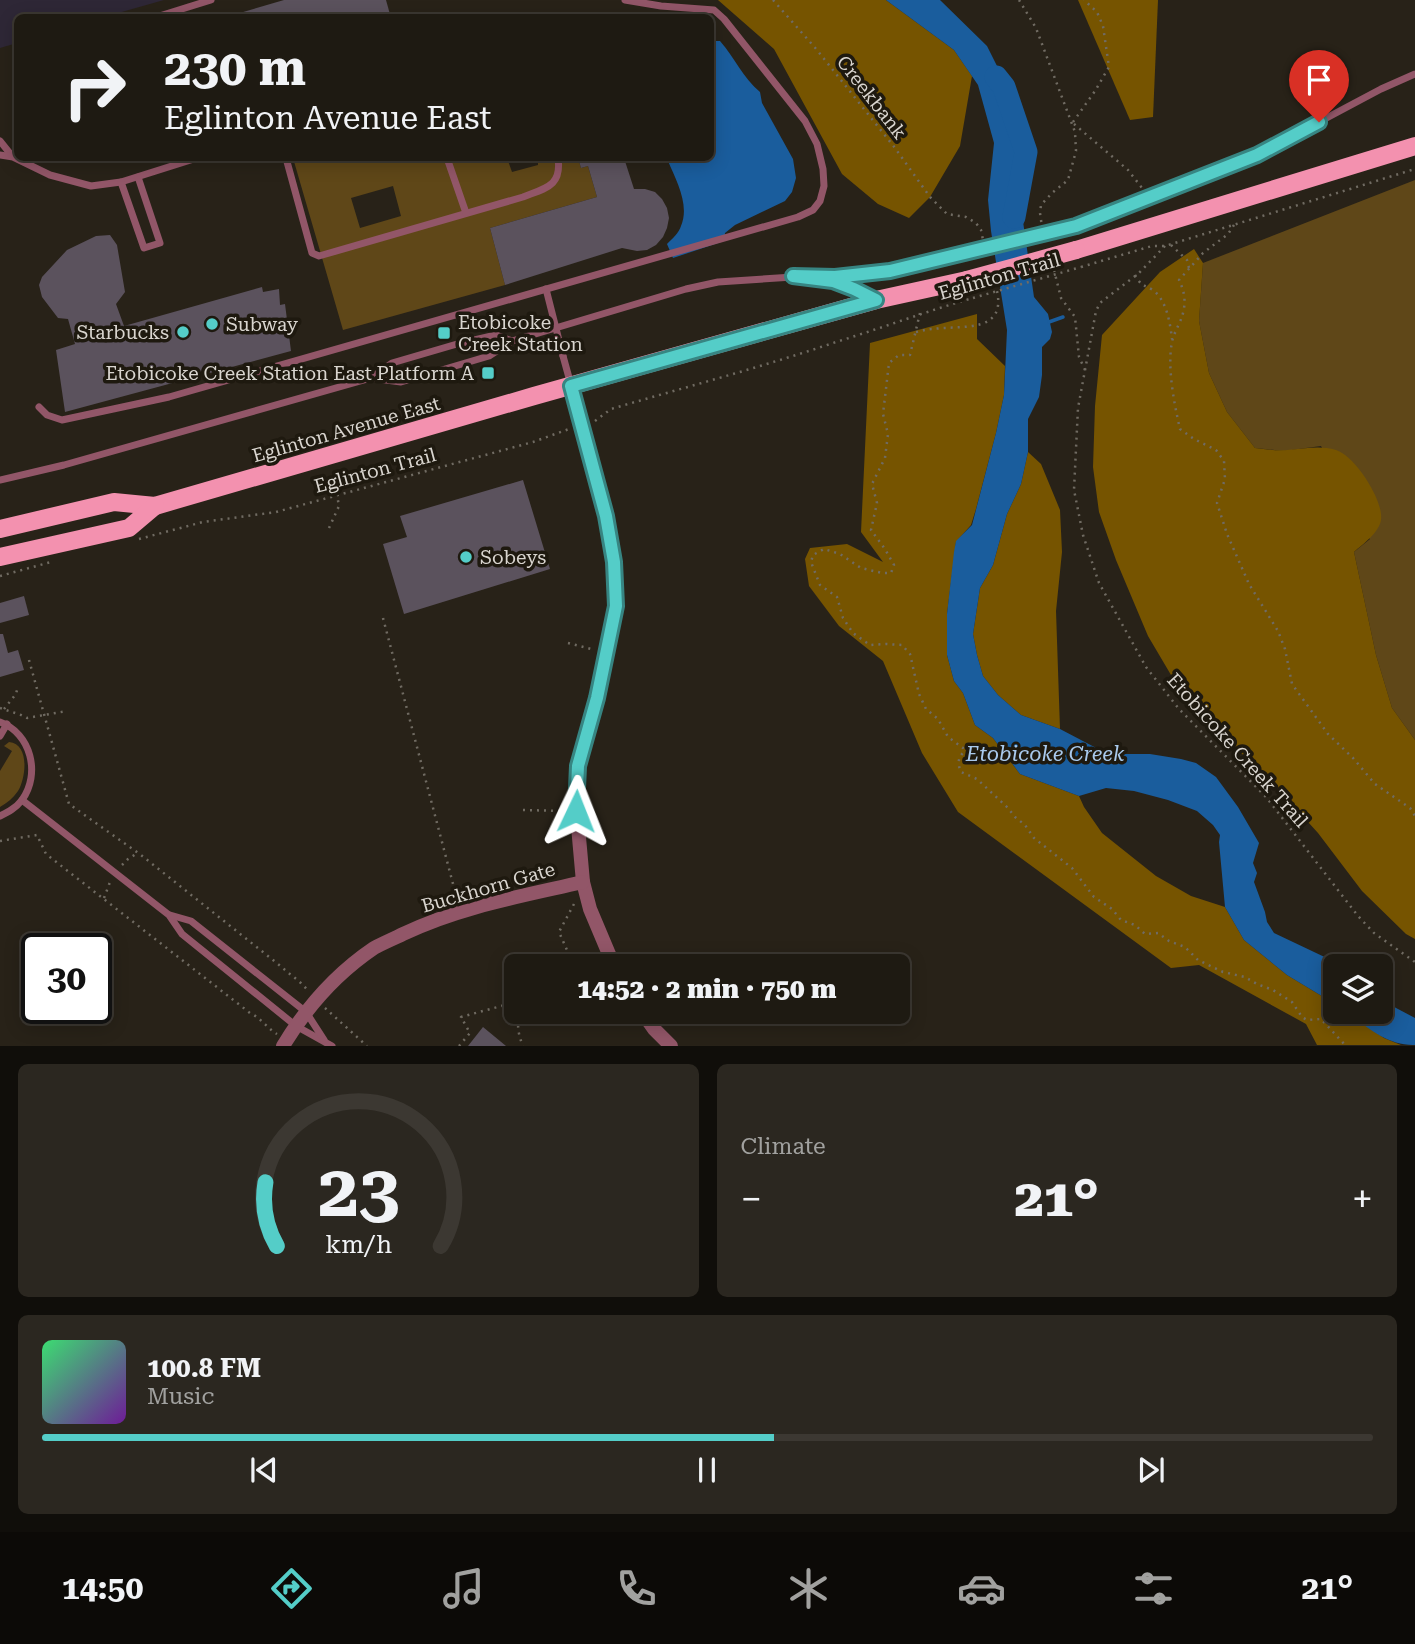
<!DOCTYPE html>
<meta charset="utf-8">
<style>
body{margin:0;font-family:"Roboto Serif",serif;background:#2b2720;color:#f1f3f6;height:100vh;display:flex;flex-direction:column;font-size:26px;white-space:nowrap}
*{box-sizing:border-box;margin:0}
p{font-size:23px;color:#a1a19f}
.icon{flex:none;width:38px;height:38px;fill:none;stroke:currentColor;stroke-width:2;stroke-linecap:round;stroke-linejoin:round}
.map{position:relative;height:1046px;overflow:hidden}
.sheet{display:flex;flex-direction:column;gap:18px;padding:18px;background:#100e0a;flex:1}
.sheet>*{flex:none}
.top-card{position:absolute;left:14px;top:14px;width:700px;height:147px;border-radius:10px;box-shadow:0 4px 18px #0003,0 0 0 2px #3c3832;background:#1e1a12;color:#f1f3f6;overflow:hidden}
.buttons{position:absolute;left:1323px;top:954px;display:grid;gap:14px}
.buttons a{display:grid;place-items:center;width:70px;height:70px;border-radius:10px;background:#1e1a12;box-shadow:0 4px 18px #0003,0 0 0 2px #3c3832;font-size:35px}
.speed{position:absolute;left:21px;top:933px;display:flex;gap:14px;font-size:35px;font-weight:700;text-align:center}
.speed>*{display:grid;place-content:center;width:91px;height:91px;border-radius:50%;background:#1e1a12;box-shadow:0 4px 18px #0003,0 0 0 2px #3c3832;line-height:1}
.speed .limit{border:4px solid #111;border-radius:10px;background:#fff;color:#111}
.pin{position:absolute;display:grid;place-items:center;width:60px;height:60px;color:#fff;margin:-72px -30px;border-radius:50% 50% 50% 0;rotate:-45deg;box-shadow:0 0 7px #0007}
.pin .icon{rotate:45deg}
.me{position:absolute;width:77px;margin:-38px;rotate:2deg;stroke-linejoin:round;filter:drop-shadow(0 0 5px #0008)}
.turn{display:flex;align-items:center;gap:24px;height:147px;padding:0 35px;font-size:32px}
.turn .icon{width:91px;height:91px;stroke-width:2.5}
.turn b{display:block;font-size:49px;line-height:60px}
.big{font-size:52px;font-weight:800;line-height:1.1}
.sheet .card{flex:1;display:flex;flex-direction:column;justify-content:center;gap:10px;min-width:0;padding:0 24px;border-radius:10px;background:#2b2720}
.sheet .dial{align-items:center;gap:0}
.dial svg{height:182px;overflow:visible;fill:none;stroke:#3c3832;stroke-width:7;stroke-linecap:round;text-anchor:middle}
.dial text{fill:#f1f3f6;stroke:none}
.song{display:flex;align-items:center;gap:21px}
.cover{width:84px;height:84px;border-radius:10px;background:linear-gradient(135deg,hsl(140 70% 55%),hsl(280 70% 35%))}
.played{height:7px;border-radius:4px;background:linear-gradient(90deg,#54cdc8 55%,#3c3832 55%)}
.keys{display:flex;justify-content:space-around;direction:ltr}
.heat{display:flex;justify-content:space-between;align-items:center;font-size:38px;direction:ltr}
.sheet .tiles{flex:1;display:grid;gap:18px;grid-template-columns:1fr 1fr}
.card:last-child{grid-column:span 2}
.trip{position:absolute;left:504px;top:954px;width:406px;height:70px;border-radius:10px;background:#1e1a12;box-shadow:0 4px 18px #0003,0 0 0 2px #3c3832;font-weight:800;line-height:70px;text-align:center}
.dock{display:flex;height:112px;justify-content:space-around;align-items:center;background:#0c0a07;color:#a1a19f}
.dock .icon{width:49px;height:49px}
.dock .current{color:#54cdc8}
.dock b{font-size:32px;color:#f1f3f6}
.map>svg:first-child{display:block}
.industrial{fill:#2e2736}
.green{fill:#5f4718;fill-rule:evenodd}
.forest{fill:#765400}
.water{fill:#1a5d9d}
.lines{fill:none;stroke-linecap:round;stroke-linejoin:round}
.stream{stroke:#1a5d9d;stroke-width:3.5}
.river{stroke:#1a5d9d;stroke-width:23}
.building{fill:#5b525d}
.path{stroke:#706b62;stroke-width:2.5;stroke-dasharray:2 5;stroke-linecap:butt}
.lane{stroke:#925668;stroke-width:7}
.street{stroke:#925668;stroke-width:14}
.primary{stroke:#f391af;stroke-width:18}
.path-bridge{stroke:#706b62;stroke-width:2.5;stroke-dasharray:2 5;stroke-linecap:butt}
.lane-bridge{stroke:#925668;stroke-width:7}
.primary-bridge{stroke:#f391af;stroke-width:18}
.route-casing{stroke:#378582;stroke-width:18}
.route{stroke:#54cdc8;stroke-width:12}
.poi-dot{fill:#54cdc8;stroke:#1e190f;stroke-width:2.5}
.labels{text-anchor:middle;stroke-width:7;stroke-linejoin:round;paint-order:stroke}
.street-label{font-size:19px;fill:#d9d5cf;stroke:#1e190f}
.poi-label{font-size:19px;fill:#d9d5cf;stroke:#1e190f;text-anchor:start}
.water-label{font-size:21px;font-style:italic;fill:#a9c9ec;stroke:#1e190f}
</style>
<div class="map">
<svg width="1415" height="1046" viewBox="0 0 1415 1046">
<rect width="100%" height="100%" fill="#282218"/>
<!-- industrial -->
<path class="industrial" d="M0 0H164L104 17 18 18 17 43 0 48Z"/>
<!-- green -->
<g class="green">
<path d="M293 158H507L512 172 538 165V158H578L581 168 588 166 597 197 490 228 505 285 343 330ZM393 186 401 216 360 228 351 198Z"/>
<path d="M1415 180V740L1392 708 1376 655 1354 552 1370 539 1321 446 1284 451 1255 448 1227 412 1209 373 1199 321 1203 263Z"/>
<path d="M9 742C30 744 26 778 18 791 13 798 7 803 0 807V771L12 751 4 746Z"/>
</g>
<!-- forest -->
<g class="forest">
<path d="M718 0H886L954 50 972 76 960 146 930 197 909 218 878 204 842 174 774 49Z"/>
<path d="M1078 0H1158L1153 117 1130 120Z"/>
<path d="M1194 249 1203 263 1199 321 1209 373 1227 412 1255 448C1265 449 1277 451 1287 450 1304 449 1319 445 1336 450 1354 455 1384 500 1381 520 1379 533 1363 544 1354 552L1376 655 1392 708 1415 740V939L1406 934 1362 891 1318 833 1279 790 1184 697 1148 636 1116 560 1099 512 1093 467 1095 406 1102 335 1160 272Z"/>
<path d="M977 314V339L1005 366 1004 395 996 433 976 509 971 525 956 542 947 614V655L954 681 963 693 975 725 993 738 1020 774 1079 796 1084 807 1102 833 1156 876 1191 896 1225 907 1244 940 1287 975 1335 1004V1012H1346L1384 1038 1401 1045H1317L1306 1024 1199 965 1171 968 958 812 922 753 883 661 839 626 809 586 805 559 810 548 847 544 883 562 861 532 870 343Z"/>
<path d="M1028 452 1041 464 1060 510 1062 552 1056 611 1060 729 1021 715 998 695 983 676 977 655 973 634 980 588 993 565 1007 514 1021 484Z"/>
</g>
<!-- water -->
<g class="water">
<path d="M886 0H940L987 46 1006 84 1018 151 1019 194 1034 297 1048 314 1052 332 1050 339 1042 347V375L1039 397 1028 419V452L1021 484 1007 514 993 565 980 588 973 634 977 655 983 676 998 695 1021 715 1060 729 1102 751 1122 754H1150L1181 759 1196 763 1216 777 1238 807 1259 843 1253 863 1257 873 1254 882 1265 912 1267 922 1274 933 1333 961 1336 966 1335 1004 1287 975 1244 940 1225 907 1219 842 1220 835 1213 825 1197 811 1168 800 1134 791 1106 788 1079 796 1020 774 993 738 975 725 963 693 954 681 947 655V614L954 552 956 541 972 525 996 433 1004 395 1007 330 991 231 988 200 994 143 978 85 954 50Z"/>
<path d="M711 41H720C735 58 743 78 760 92L762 103 793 159 796 178 792 192 785 201 735 225 725 233 724 241 673 258 667 244C672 239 679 233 681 226 690 205 676 180 668 161L676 158H710Z"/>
<path d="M1381 1000 1415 1018V1045C1388 1046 1367 1027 1346 1012H1381Z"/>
</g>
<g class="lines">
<!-- stream -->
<path class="stream" d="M1049 322 1063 317"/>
<!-- river -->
<path class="river" d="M996 77 1004 87 1026 152 1014 217"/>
</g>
<!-- building -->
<g class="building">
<path d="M284 0H386L391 18H234L233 15Z"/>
<path d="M578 158H624L634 189H645L655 192 662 199 667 208 669 218 667 228 663 237 656 245 647 250 637 251 622 248 505 285 490 228 597 197 588 166 581 168Z"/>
<path d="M110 235 117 245 125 292 116 304 124 326 262 287 263 292 279 289 280 305 285 304 291 351 65 412 56 350 75 344 68 319 58 318 42 297 39 285 42 277 67 250 96 236Z"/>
<path d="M523 480 550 569 404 614 383 544 407 537 400 516Z"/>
<path d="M24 596 29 615 0 623V603Z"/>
<path d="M0 634H3L8 653 18 650 24 670 0 677Z"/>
<path d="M483 1027 506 1046H468Z"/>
</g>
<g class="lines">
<!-- path -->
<g class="path">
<path d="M773 0 817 50 895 148 930 197 947 214 966 217 976 223 981 230 983 240"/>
<path d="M1019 0 1036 28 1075 132 1076 151 1068 180 1052 193 1041 205 1040 213 1042 227"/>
<path d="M1073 122 1095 91 1109 67 1103 26 1097 12 1084 0"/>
<path d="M1074 124 1128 170 1142 188"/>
<path d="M1234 225 1228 234 1203 253 1179 280C1187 296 1186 310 1178 326 1176 331 1173 336 1172 342 1167 367 1174 403 1180 429L1194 439 1216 450 1224 461 1225 479 1217 503 1227 534 1249 584 1278 631 1285 649 1292 684 1328 734 1353 758 1375 784 1410 808 1415 816"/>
<path d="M1171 245 1187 260 1189 268"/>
<path d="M1165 246 1139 273 1100 303 1096 311 1078 408 1074 490 1083 535 1099 583 1146 667 1179 709 1266 797 1358 916 1374 933 1415 962"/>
<path d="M1081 267 1152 246H1165L1415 169"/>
<path d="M1054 270 1061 298 1075 317 1079 357 1086 372"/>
<path d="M1135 275C1142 287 1143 284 1153 290 1167 301 1170 323 1172 339"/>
<path d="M920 313 910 355H899L889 363 883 414 888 434 885 458 872 484 877 503 871 530 885 549 894 565 891 573H882L861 568 840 554 824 549 813 555 811 562 820 585 837 597 843 618 853 633 870 645 886 644 902 645 910 654 919 694 926 709 938 719 948 737 963 748 964 752C957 758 958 765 961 772L977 779 1008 808 1015 817 1025 825 1034 838 1072 868 1094 897 1112 909 1121 920 1135 925 1145 934 1158 933 1169 941 1185 947 1198 960 1223 972 1245 977 1257 984 1273 990 1292 1002 1302 1017 1307 1020 1321 1019 1346 1046"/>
<path d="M916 332C922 331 927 329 933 329 963 325 1009 334 996 287"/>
<path d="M595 421 611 409C686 387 762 367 836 342 882 328 927 311 973 298"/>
<path d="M329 528 339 506 337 495"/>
<path d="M139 539 203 522 276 512 533 442 569 429"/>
<path d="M0 576 51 562"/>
<path d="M383 618 457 899"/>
<path d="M568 643 595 650"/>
<path d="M29 660 69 804 141 855 283 968C291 976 301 981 308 991"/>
<path d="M0 708 21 715 27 718 67 711"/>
<path d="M4 709 16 694 18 686"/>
<path d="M523 810 565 811"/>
<path d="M0 841 37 835 46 854 250 1013C261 1018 267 1028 277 1034"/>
<path d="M122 865 128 859 136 854"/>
<path d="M104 898 110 882"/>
<path d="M574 904 559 932 574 966"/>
<path d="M325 1008 367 1046"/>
<path d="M521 1012C516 1023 518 1034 523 1046"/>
<path d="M459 1046 470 1033 461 1017 516 1002"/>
</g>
<!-- lane -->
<g class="lane">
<path d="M153 18 211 0"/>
<path d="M0 141 12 156"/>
<path d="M0 155 13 157 50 175 91 186 121 182 197 158"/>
<path d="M286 158 312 253 319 256 523 197C546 188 562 186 558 158"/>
<path d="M447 158 466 213"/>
<path d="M121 182 144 248 160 243 138 177"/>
<path d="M1076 226 1257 155 1381 89 1415 74"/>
<path d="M829 281 854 289 873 298"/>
<path d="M563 356 571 385"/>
<path d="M371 378 401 382 489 356 512 341 686 289 718 282 793 277H835L890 271 959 255"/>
<path d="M39 407 47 415 62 420 169 397 798 217 813 210 820 201 824 186 823 169 817 144 805 121 724 19 714 10 661 6 625 0"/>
<path d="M0 480 64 465 371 378 392 363 457 344 496 335 512 341"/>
<path d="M0 722C31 733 41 774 22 800 16 808 8 812 0 816"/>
<path d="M0 736 7 724"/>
<path d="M22 800 169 915 182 934 296 1026 332 1046"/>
<path d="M170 915 191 921 306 1012 324 1040"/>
</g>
<!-- street -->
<g class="street">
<path d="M571 386 606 516 614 563 616 606 597 698 578 766 576 804 583 882 590 909 614 966"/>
<path d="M642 1012 654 1029 671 1046"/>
<path d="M283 1046C306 1008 337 973 374 948 383 943 393 939 403 934 459 907 522 896 583 882"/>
</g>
<!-- primary -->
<g class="primary">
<path d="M1076 250 1415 146"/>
<path d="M0 529 114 502 155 506 534 396 876 300 967 280"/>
<path d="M0 557 129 528 155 506"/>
</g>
<!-- path-bridge -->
<path class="path-bridge" d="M973 298 1081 267"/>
<!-- lane-bridge -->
<g class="lane-bridge">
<path d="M959 255 1076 226"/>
<path d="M546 289 563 356"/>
</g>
<!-- primary-bridge -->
<path class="primary-bridge" d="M967 280 1076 250"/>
</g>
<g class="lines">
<defs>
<path id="route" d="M576 811 578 766 597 698 616 606 614 562 606 516 571 386 876 300 854 289 833 281 793 276 835 277 890 271 1076 226 1257 155 1319 122"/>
</defs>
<!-- route casing -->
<use href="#route" class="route-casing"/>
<!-- route -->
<use href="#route" class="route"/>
</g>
<!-- markers -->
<g class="poi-dot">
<circle cx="212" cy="324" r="7"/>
<circle cx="183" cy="332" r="7"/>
<rect x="437" y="326" width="14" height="14" rx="3.5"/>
<rect x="481" y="366" width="14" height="14" rx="3.5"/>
<circle cx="466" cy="557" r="7"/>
</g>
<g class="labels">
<!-- street labels -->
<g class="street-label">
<text transform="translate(872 97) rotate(52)" y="7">Creekbank</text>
<text transform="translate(999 276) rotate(-16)" y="7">Eglinton Trail</text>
<text transform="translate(346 429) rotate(-16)" y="7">Eglinton Avenue East</text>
<text transform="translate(375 470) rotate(-15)" y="7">Eglinton Trail</text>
<text transform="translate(1238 750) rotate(48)" y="7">Etobicoke Creek Trail</text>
<text transform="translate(488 887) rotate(-16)" y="7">Buckhorn Gate</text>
</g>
<!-- poi labels -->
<g class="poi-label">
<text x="458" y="329">Etobicoke<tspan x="458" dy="22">Creek Station</tspan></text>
<text x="226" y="331">Subway</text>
<text x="169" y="339" text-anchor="end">Starbucks</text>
<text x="474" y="380" text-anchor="end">Etobicoke Creek Station East Platform A</text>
<text x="480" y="564">Sobeys</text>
</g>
<!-- water labels -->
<g class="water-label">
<text x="1045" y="761">Etobicoke Creek</text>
</g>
</g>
</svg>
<div class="buttons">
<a><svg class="icon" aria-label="layers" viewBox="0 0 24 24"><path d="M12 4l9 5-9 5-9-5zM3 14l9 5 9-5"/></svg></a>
</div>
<div class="speed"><div class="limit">30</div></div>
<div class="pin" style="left:1319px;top:122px;background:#d93025"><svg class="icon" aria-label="arrive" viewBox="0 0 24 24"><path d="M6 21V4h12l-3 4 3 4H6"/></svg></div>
<svg class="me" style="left:576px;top:811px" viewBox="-20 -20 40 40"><path d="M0-17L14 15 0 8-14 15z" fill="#54cdc8" stroke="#fff" stroke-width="4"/></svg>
<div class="trip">14:52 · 2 min · 750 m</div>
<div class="top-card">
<div class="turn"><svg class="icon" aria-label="right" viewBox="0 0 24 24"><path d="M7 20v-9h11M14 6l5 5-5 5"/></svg><div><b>230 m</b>Eglinton Avenue East</div></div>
</div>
</div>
<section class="sheet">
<div class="tiles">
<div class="card dial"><svg viewBox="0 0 100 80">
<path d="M14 69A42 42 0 1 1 86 69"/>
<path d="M14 69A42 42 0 0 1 9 41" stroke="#54cdc8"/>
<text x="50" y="56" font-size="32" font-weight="700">23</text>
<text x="50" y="72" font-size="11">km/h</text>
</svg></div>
<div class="card"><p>Climate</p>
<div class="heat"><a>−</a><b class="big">21°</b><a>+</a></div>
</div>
<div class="card">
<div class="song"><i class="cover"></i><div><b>100.8 FM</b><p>Music</p></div></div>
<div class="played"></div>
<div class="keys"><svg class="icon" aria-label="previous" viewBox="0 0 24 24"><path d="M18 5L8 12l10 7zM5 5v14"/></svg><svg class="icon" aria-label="pause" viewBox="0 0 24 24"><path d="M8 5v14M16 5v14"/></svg><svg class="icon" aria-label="next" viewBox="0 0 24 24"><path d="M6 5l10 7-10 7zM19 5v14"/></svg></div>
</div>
</div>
</section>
<nav class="dock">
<b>14:50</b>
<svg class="icon current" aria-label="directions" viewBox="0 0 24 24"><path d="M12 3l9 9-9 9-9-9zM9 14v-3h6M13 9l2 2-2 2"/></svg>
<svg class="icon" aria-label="music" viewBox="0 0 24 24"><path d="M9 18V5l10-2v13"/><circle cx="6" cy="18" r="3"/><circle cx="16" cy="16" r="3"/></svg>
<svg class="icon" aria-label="phone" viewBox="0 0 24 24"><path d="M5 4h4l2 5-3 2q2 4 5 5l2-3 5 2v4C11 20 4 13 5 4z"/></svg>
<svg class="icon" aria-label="climate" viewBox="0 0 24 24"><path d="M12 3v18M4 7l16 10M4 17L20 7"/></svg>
<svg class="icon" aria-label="car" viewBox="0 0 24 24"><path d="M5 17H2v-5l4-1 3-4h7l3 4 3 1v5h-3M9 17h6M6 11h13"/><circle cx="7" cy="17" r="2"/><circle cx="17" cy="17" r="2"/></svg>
<svg class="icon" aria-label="filters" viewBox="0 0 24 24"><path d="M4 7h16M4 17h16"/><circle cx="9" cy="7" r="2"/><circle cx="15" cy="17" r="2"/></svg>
<b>21°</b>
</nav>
